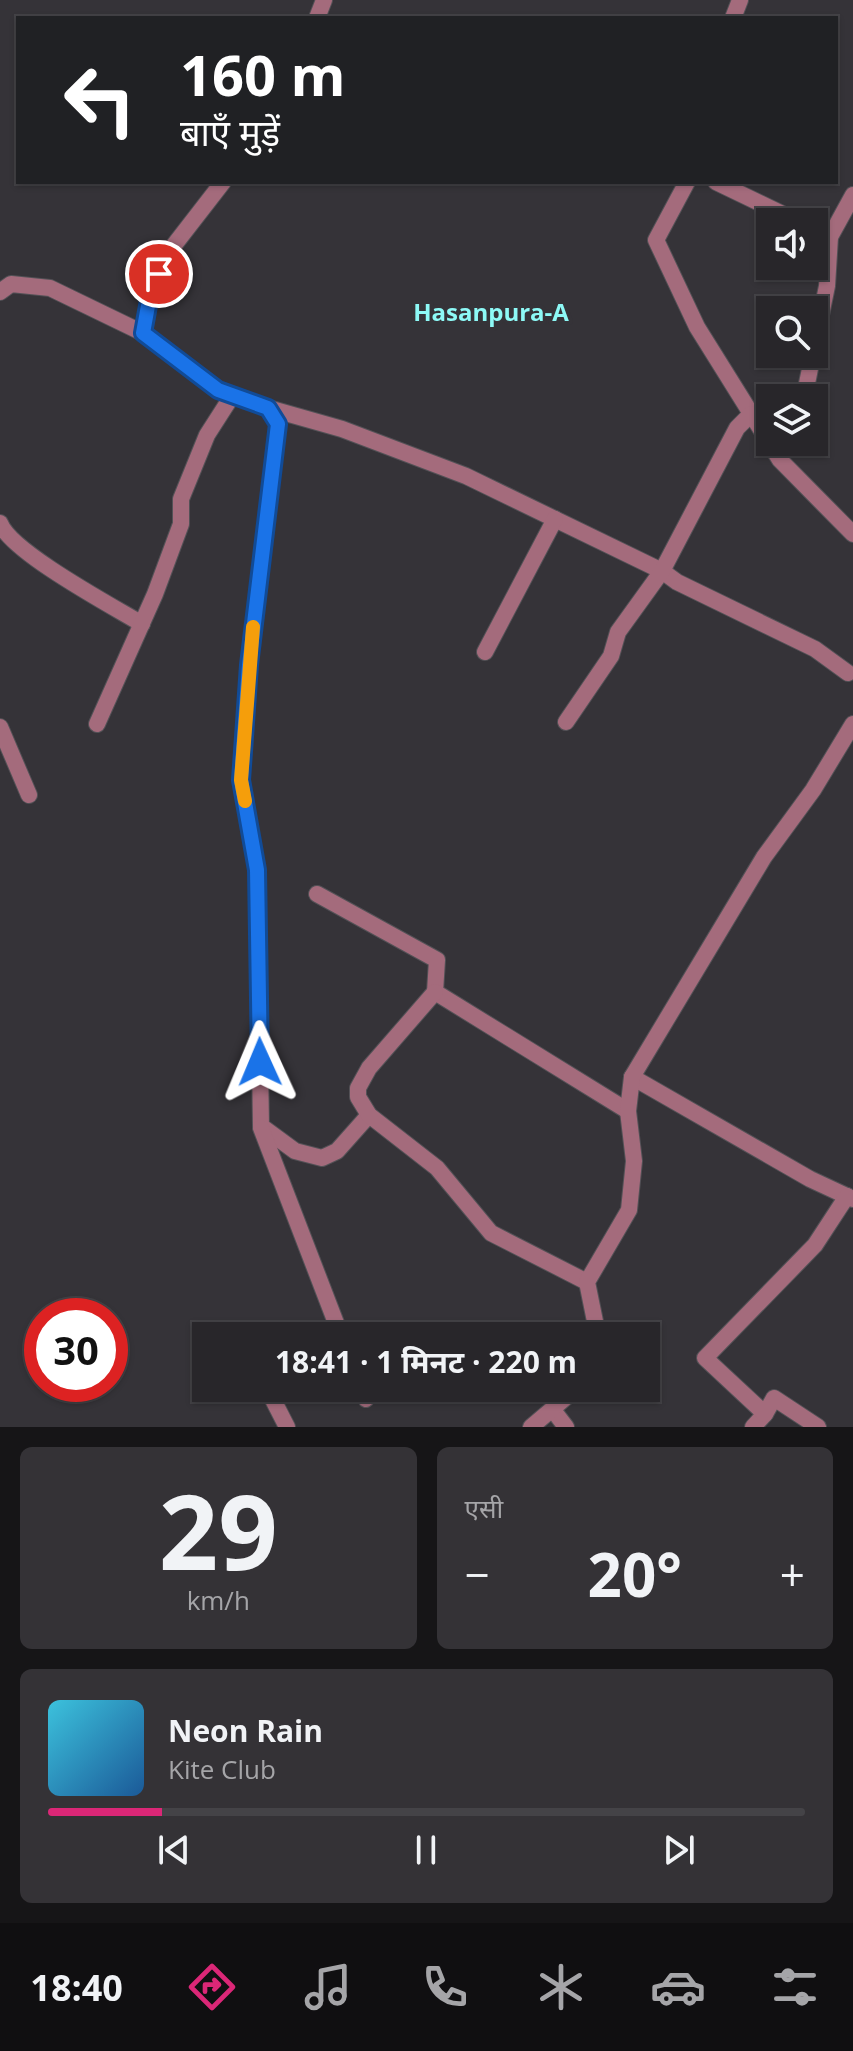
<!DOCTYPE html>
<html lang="hi">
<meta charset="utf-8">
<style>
body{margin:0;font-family:"Open Sans","Noto Sans Devanagari",sans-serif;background:#343236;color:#f1f3f6;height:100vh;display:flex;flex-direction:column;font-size:30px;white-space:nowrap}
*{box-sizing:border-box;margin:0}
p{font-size:26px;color:#a5a5a8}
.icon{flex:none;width:44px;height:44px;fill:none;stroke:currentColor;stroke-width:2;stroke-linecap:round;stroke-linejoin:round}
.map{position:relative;height:1427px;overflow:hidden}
.side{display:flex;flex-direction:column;gap:20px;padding:20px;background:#161517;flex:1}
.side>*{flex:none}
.hud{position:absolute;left:16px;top:16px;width:822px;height:168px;border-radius:0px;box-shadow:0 2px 6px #0004,0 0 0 2px #444347;background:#202124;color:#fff;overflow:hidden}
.fabs{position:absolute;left:756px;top:208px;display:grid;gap:16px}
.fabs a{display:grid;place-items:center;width:72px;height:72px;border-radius:0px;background:#28262a;box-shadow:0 2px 6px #0004,0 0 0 2px #444347;font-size:40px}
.speed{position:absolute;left:24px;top:1298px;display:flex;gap:16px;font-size:40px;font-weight:700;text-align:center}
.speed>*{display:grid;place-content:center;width:104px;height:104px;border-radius:50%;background:#28262a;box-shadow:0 2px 6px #0004,0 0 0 2px #444347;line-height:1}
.speed .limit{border:12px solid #d22;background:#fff;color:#111}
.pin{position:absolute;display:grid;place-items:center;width:68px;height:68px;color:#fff;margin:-34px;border:4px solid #fff;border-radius:50%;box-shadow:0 2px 8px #0007}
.me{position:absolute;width:88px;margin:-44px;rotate:359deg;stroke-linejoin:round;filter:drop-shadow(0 0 6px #0008)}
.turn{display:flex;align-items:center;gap:28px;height:168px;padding:0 32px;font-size:36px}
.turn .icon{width:104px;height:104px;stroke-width:2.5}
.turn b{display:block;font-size:56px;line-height:68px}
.big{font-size:60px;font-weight:700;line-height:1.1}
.side .card{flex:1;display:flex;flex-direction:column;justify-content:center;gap:12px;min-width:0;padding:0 28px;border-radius:12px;background:#343236}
.side .dial{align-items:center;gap:0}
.dial b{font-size:104px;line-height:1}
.song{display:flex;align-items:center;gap:24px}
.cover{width:96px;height:96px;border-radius:12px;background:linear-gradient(135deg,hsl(190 70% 55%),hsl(210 70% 35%))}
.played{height:8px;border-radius:4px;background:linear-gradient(90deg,#db2777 15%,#444347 15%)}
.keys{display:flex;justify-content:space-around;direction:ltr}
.heat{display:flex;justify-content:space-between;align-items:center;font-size:44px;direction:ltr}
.side .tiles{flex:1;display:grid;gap:20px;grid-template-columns:1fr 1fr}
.card:last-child{grid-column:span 2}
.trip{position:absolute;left:192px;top:1322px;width:468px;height:80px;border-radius:0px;background:#28262a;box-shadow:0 2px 6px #0004,0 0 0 2px #444347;font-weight:700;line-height:80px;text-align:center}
.menu{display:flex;height:128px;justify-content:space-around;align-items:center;background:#100f11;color:#a5a5a8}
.menu .icon{width:56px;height:56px}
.menu .selected{color:#db2777}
.menu b{font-size:36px;color:#f1f3f6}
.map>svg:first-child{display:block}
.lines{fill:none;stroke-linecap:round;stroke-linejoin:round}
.street-casing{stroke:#535156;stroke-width:18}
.street{stroke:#a46b7c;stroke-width:16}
.route-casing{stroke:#114b97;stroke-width:20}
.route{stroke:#1a73e8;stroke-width:14}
.slow{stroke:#f59e0b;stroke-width:14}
.labels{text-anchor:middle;stroke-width:8;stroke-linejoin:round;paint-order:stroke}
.neighbourhood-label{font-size:24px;font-weight:bold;fill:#8df9f6;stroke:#353338}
</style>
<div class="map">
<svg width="853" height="1427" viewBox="0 0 853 1427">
<rect width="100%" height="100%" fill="#353338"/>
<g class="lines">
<defs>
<g id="street">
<path d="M317 18 324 0"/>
<path d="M733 18 740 0"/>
<path d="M687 182 656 240 697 327 780 460 853 534"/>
<path d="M716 182 799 222"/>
<path d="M814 229 830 237"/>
<path d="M0 292 11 284 50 288 143 333 218 390 268 408 278 424 249 665 241 780 257 870 261 1126 295 1151 322 1158 337 1151 369 1115"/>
<path d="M143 333 150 295 168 253 223 182"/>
<path d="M814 349 827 286 830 237 853 195"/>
<path d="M804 398 813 354"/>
<path d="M268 408 342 429 466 476 662 571 677 582 815 649 848 673"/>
<path d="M0 523C11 552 112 606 142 624"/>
<path d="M485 652 555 519"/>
<path d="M566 722 611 656 618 632 662 571 737 428 751 414"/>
<path d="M97 724 155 594 181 524V499L207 435 232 396"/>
<path d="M0 727 29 795"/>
<path d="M317 894 437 960 435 992 628 1111"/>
<path d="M435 992 369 1068 358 1088V1097L369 1115 437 1168 491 1233 587 1282"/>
<path d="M632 1077 810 1179 853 1199"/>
<path d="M261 1128 341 1336"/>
<path d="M598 1336 587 1282 629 1210 634 1161 628 1111 632 1077 764 857 813 790 853 724"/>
<path d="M267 1388 287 1427"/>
<path d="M361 1388 366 1399"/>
<path d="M553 1410 566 1427"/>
<path d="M531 1427 577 1388"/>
<path d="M753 1427 765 1414"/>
<path d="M818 1427 774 1398 765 1414 705 1358 815 1245 847 1196"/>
</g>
</defs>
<!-- street casing -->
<use href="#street" class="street-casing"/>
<!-- street -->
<use href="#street" class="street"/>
</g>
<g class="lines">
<defs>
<path id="route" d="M159 274 150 295 143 333 218 390 268 408 278 424 249 665 241 780 257 870 260 1062"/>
</defs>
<!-- route casing -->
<use href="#route" class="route-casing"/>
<!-- route -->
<use href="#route" class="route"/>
<!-- slow -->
<path class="slow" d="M245 801 241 780 253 627"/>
</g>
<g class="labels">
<!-- neighbourhood labels -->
<g class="neighbourhood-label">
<text x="491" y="321">Hasanpura-A</text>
</g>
</g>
</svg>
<div class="fabs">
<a><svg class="icon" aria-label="sound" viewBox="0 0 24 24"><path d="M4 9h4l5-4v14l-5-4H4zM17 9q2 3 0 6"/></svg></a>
<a><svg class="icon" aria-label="search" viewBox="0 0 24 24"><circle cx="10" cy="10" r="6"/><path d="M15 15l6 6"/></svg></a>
<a><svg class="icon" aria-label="layers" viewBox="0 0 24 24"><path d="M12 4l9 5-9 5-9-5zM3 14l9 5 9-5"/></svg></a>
</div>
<div class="speed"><div class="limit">30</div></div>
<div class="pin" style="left:159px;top:274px;background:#d93025"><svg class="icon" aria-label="arrive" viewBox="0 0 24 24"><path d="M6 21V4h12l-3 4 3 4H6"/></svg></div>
<svg class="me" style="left:260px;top:1062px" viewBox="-20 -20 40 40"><path d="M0-17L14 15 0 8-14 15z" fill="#1a73e8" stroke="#fff" stroke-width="4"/></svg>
<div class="trip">18:41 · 1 मिनट · 220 m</div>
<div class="hud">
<div class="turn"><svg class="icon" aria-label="left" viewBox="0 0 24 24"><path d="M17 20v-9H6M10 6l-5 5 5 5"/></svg><div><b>160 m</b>बाएँ मुड़ें</div></div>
</div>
</div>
<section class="side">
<div class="tiles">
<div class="card dial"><b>29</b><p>km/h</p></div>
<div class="card"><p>एसी</p>
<div class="heat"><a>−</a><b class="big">20°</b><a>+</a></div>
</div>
<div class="card">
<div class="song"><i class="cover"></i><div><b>Neon Rain</b><p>Kite Club</p></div></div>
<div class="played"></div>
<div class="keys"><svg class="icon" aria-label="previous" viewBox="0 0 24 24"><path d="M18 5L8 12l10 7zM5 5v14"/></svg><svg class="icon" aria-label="pause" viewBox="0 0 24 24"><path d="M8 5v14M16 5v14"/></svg><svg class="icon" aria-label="next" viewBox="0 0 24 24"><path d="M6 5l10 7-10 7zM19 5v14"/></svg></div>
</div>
</div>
</section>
<nav class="menu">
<b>18:40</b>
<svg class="icon selected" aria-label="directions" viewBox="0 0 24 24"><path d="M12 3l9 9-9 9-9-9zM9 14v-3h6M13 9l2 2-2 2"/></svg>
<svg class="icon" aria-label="music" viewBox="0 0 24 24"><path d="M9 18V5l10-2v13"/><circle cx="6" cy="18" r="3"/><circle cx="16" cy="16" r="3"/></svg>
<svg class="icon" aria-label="phone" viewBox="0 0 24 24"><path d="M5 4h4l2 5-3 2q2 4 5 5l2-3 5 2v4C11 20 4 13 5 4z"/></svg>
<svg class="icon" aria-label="climate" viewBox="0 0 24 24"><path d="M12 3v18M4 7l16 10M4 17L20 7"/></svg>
<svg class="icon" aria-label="car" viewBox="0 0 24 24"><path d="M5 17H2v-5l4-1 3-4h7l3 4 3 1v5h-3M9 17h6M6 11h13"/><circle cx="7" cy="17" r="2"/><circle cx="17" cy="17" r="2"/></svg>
<svg class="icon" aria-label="filters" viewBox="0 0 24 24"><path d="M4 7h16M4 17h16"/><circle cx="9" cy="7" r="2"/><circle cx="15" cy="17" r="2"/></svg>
</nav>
